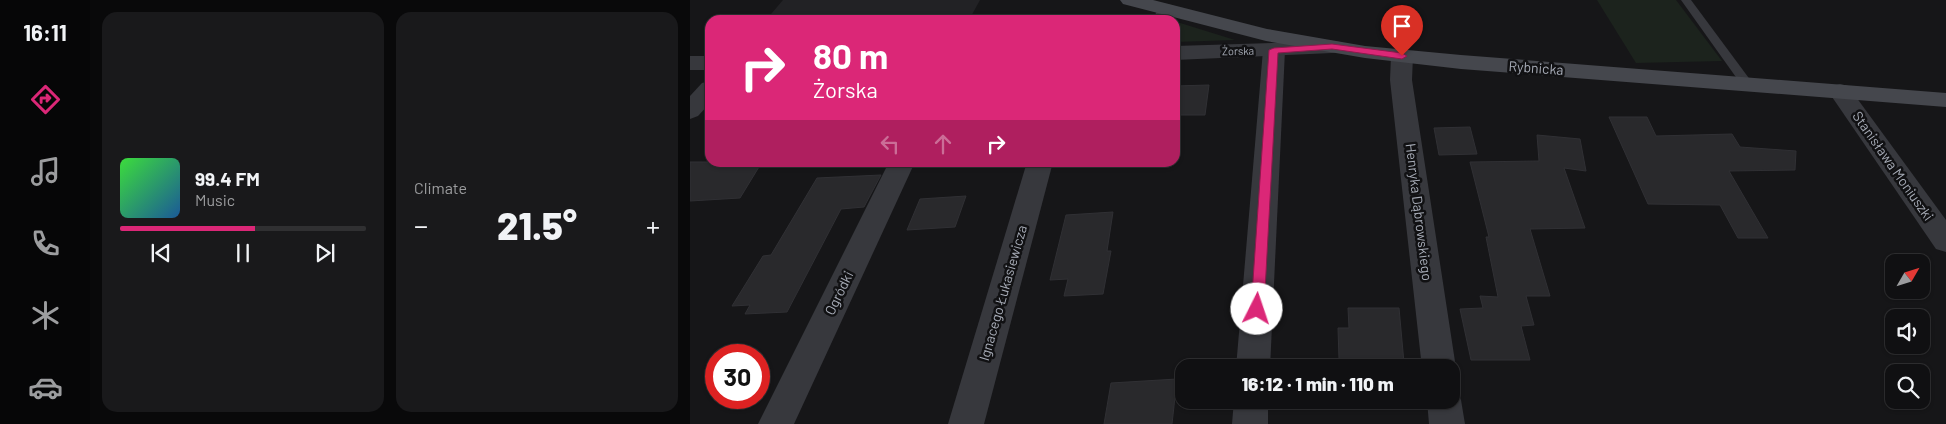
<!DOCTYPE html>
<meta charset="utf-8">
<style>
body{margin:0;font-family:Barlow,sans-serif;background:#19191b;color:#f1f3f6;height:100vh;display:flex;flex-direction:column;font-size:19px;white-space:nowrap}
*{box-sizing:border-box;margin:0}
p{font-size:16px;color:#9c9d9f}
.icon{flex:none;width:28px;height:28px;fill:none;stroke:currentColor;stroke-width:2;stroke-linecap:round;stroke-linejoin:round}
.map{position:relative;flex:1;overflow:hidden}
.side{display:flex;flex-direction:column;gap:12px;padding:12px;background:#09090a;width:600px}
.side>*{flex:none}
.top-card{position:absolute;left:15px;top:15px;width:475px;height:152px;border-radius:15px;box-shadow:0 1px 4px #0004,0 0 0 1px #303032;background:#db2777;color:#fff;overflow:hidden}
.needle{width:32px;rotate:51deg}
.buttons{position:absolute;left:1195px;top:254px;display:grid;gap:10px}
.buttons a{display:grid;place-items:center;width:45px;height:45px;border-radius:10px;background:#101012;box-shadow:0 1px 4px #0004,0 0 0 1px #303032;font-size:25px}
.speed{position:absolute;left:15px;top:344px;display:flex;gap:10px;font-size:25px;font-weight:700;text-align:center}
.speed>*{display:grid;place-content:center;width:65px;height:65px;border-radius:50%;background:#101012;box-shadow:0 1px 4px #0004,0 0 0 1px #303032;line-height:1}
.speed .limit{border:8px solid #d22;background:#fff;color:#111}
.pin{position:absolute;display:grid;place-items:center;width:42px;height:42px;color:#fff;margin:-51px -21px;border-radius:50% 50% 50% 0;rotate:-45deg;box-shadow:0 0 5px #0007}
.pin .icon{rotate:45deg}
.me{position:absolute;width:55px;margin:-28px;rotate:4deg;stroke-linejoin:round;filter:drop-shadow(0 0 4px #0008)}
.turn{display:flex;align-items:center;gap:18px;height:105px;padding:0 25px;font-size:22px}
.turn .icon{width:65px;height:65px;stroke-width:2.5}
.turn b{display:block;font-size:35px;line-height:42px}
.lanes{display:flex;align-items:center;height:48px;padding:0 25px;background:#0003;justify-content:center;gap:25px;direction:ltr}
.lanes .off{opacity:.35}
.big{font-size:38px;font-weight:800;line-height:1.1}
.side .widget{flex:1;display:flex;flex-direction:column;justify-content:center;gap:8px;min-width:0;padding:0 18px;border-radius:15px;background:#19191b}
.song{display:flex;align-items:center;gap:15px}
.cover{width:60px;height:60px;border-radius:8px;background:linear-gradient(135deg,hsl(120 70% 55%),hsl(210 70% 35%))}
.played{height:5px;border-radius:2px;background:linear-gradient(90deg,#db2777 55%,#303032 55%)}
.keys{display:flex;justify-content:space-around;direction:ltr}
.heat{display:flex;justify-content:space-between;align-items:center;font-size:28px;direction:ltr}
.side .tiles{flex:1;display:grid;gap:12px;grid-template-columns:repeat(2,1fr)}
.trip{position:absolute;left:485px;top:359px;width:285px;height:50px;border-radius:15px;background:#101012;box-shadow:0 1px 4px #0004,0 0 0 1px #303032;font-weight:800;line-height:50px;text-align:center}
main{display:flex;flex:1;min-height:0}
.menu{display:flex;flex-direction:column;width:90px;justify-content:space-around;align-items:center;background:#060607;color:#9c9d9f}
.menu .icon{width:35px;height:35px}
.menu .selected{color:#db2777}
.menu b{font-size:22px;color:#f1f3f6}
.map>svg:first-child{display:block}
.built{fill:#222225}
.green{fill:#1c231d}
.building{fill:#29292c;stroke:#303034}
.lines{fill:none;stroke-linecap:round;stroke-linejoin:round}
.service{fill:#37383d;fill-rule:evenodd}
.minor{fill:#37383d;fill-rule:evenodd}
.tertiary{fill:#37383d;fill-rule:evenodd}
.secondary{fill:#45474d;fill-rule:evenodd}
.route{fill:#db2777;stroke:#8e194d}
.labels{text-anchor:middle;stroke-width:5;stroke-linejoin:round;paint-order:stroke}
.far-street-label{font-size:11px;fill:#a8adb8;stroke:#111113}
.street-label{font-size:14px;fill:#a8adb8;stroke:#111113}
</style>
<main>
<nav class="menu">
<b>16:11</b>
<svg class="icon selected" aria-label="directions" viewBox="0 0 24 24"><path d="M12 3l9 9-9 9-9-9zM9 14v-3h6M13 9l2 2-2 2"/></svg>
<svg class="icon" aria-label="music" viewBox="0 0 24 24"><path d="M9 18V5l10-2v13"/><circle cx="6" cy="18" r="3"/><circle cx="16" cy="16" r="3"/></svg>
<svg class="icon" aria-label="phone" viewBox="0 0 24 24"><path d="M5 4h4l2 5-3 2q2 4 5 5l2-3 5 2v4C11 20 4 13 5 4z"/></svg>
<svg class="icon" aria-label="climate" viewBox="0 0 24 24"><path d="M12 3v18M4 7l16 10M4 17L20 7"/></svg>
<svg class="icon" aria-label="car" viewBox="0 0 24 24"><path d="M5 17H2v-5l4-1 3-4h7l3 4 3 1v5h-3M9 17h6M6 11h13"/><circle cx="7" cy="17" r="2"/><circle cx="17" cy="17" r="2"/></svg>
</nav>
<section class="side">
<div class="tiles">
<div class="widget">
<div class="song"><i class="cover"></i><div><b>99.4 FM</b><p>Music</p></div></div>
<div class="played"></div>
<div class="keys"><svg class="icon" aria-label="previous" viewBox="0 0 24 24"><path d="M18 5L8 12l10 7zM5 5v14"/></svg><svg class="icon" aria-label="pause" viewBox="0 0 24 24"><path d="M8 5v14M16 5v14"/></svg><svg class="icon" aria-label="next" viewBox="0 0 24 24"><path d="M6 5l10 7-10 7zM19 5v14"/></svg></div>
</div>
<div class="widget"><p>Climate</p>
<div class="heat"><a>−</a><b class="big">21.5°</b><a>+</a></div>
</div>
</div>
</section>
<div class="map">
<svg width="1256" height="424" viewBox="0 0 1256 424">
<rect width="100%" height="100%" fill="#161618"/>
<!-- built -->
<path class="built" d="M93 0H290L279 20H76Z"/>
<!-- green -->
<g class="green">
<path d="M907 0H986L1032 61 946 63Z"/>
<path d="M487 22 545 40 485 42V26Z"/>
</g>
<!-- building -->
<g class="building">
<path d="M519 85 515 115H485V86Z"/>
<path d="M919 117H957L966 136 1042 134 1050 147 1106 151 1105 170 1039 171 1078 238H1048L1030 205 958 204Z"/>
<path d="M780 127 787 154 749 155 744 128Z"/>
<path d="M847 135 890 139 896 171 874 168 895 228 840 229 860 296H836L844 325 831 326 840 360H781L770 309 793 308 790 296 808 297 796 237H799L780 162 849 161Z"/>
<path d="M0 162H72L50 198 0 201Z"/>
<path d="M191 175 174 207 151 209 97 312 55 314 60 305 42 306 73 256 81 255 127 178Z"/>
<path d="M276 196 265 227 217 230 230 199Z"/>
<path d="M423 212 417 251H421L413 294 374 296 378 279 360 280 376 215Z"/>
<path d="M658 308H709L714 363H684L683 359H649L648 328H659Z"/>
<path d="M487 379 482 424H414L421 383Z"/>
</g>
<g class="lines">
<!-- service -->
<path class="service" d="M991 0H1001L1061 81 1063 84 1061 87H1053Z"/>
<!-- minor -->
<g class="minor">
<path d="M584 44 592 45 595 50 580 368H546L573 50 576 45Z"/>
<path d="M712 49 720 51 723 56 722 80 766 368 761 377V368H732L700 80 701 56 704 51Z"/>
<path d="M20 81V103L8 116 0 119V96L12 83Z"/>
<path d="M1150 84 1158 86 1256 220V252L1246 249 1138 91 1142 86Z"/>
<path d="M199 162H225L104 424H68Z"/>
<path d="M337 162H363L294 424H258Z"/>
<path d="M761 387 766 389 771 400 775 424H739L737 400H761Z"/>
<path d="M544 400H578V424H542Z"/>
</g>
<!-- tertiary -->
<g class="tertiary">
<path d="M477 4 484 6 487 10 482 20H462L470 6Z"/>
<path d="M642 41 650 42 653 47 650 52 642 53 485 60V46Z"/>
<rect x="0" y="56" width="20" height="14"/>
</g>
<!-- secondary -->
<path class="secondary" d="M430 0H463L577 29 675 46 771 55 1256 93V107L771 69 675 58 576 41 433 4Z"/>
</g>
<!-- route -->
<path class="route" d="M642 44 712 53 717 56 712 59 642 49 588 53 574 309 572 313 567 314 563 313 561 309 579 50 584 48Z"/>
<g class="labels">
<!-- far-street labels -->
<g class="far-street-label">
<text transform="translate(548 51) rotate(-1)" y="4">Żorska</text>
</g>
<!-- street labels -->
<g class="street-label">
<text transform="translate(846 68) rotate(4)" y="5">Rybnicka</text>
<text transform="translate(1203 166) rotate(55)" y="5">Stanisława Moniuszki</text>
<text transform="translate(729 212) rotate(83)" y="5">Henryka Dąbrowskiego</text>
<text transform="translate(149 293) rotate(-64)" y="5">Ogródki</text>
<text transform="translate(313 293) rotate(-74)" y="5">Ignacego Łukasiewicza</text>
</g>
</g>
</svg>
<div class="buttons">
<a><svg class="needle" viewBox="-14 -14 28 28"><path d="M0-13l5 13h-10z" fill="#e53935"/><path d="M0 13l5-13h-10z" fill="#9c9d9f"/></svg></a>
<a><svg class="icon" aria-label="sound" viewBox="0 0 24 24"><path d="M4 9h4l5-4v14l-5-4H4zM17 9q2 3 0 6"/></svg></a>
<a><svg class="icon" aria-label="search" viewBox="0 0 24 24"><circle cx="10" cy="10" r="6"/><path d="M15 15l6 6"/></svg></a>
</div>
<div class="speed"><div class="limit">30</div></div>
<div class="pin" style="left:712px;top:56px;background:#d93025"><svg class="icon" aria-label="arrive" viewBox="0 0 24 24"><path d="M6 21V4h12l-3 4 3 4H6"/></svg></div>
<svg class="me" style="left:567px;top:309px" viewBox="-20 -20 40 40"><circle r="19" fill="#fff"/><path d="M0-13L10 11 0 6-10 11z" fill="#db2777"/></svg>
<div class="trip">16:12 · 1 min · 110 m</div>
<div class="top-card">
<div class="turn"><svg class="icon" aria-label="right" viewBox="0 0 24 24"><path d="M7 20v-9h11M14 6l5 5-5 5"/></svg><div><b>80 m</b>Żorska</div></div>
<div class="lanes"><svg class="icon off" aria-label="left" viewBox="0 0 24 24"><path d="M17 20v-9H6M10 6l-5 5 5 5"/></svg><svg class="icon off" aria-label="ahead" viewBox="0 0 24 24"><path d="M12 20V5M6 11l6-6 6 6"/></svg><svg class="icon" aria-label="right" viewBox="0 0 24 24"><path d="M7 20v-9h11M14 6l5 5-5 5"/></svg></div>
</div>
</div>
</main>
